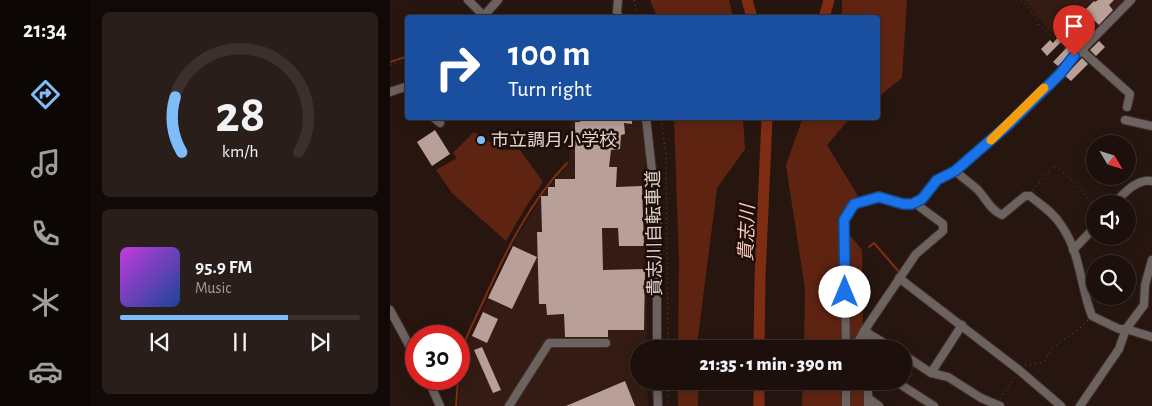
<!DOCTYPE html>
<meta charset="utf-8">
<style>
body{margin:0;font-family:"Alegreya Sans","Noto Sans JP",sans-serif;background:#2a1e1a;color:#f1f3f6;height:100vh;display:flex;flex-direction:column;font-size:19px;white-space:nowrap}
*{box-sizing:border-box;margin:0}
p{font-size:16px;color:#a09d9d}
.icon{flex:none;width:28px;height:28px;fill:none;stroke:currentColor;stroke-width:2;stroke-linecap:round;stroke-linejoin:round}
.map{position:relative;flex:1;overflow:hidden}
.details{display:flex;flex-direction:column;gap:12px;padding:12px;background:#100907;width:300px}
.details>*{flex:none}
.banner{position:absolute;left:15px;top:15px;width:475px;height:105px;border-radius:5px;box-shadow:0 2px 12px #0003,0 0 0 1px #3b302d;background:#1a4fa0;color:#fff;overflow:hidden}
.needle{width:32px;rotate:128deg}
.buttons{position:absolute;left:696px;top:135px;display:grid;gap:10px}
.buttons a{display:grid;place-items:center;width:50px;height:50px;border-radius:50%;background:#1d100c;box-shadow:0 2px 12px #0003,0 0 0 1px #3b302d;font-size:25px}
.speed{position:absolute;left:15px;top:325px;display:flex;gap:10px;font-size:25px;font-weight:700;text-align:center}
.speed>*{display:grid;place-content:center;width:65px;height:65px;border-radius:50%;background:#1d100c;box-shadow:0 2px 12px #0003,0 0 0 1px #3b302d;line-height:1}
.speed .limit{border:8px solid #d22;background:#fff;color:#111}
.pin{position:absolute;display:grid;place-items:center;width:42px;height:42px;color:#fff;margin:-51px -21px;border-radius:50% 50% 50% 0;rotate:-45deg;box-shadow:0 0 5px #0007}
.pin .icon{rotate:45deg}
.me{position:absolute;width:55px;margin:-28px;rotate:0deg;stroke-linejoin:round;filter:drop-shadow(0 0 4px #0008)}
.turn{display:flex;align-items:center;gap:18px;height:105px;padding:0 20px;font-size:22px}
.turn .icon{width:65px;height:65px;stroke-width:2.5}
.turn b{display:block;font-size:35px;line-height:42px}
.details .card{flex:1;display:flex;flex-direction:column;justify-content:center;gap:8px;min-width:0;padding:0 18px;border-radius:8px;background:#2a1e1a}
.details .dial{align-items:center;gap:0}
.dial svg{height:130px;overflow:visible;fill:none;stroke:#3b302d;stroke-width:7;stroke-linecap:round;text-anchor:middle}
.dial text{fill:#f1f3f6;stroke:none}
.song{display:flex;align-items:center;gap:15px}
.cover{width:60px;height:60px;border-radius:8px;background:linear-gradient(135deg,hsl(290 70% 55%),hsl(220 70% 35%))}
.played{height:5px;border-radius:2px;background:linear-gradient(90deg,#7ebdf9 70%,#3b302d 70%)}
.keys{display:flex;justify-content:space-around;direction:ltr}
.trip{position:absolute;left:240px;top:340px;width:282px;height:50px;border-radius:25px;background:#1d100c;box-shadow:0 2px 12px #0003,0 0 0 1px #3b302d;font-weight:800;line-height:50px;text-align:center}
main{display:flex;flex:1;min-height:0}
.dock{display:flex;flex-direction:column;width:90px;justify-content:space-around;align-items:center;background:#0c0605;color:#a09d9d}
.dock .icon{width:35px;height:35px}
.dock .current{color:#7ebdf9}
.dock b{font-size:22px;color:#f1f3f6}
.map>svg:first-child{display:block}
.built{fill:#341c14}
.green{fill:#5f2411}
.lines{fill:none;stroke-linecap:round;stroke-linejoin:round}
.stream{stroke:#7e2d12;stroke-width:2}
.river{stroke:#7e2d12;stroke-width:11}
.building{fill:#b8a098}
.minor-casing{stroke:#41312b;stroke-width:10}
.path{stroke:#60504b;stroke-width:1;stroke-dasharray:1 4;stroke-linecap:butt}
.minor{stroke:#6c625f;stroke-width:8}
.route-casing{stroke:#114b97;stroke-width:12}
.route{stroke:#1a73e8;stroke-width:9}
.slow{stroke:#f59e0b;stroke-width:9}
.poi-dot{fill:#7ebdf9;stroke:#1d0d08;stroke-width:2}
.labels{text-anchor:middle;stroke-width:5;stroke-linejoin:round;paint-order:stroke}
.poi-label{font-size:18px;fill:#e1d4d0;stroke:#1d0d08;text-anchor:start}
.street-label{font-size:18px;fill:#e1d4d0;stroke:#1d0d08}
.water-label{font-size:19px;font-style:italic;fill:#fccbbc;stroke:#1d0d08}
</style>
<main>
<nav class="dock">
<b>21:34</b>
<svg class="icon current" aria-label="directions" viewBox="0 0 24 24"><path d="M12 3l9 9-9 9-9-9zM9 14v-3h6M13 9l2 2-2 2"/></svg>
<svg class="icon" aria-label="music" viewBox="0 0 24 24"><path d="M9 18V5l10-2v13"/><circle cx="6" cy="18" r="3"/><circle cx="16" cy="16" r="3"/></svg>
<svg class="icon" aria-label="phone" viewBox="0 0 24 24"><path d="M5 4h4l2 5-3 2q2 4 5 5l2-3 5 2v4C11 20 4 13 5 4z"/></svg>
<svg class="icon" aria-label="climate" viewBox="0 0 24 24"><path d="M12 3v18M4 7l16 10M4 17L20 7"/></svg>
<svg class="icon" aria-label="car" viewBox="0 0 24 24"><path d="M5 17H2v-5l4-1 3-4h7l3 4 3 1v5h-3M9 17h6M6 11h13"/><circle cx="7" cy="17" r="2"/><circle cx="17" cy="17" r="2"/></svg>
</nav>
<section class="details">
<div class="card dial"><svg viewBox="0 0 100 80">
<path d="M14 69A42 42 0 1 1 86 69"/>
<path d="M14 69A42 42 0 0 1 10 35" stroke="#7ebdf9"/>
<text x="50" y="56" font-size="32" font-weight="700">28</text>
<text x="50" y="72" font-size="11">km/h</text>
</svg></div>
<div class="card">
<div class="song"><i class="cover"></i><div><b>95.9 FM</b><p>Music</p></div></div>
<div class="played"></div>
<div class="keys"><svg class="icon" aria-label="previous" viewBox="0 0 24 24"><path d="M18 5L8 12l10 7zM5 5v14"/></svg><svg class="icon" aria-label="pause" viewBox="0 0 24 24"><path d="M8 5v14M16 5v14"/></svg><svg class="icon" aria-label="next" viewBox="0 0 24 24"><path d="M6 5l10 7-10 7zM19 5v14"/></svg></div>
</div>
</section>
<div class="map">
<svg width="762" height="406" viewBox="0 0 762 406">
<rect width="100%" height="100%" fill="#271610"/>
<!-- built -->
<g class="built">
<path d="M634 0H736V1L684 54 659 31Z"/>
<path d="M186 118H251L255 147 257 349H249V381H257L258 406H68L73 351 127 238 154 193 179 163 180 124Z"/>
</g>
<!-- green -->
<g class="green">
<path d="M260 0H339L343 17H267Z"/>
<path d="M452 0H517L512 78 488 97V18L452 17Z"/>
<path d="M284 118H353L355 149 327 188 308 337V349H288L289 261Z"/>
<path d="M415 118H460L437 145 468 196 447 219 472 250 473 349H414L415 289 396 165 412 120Z"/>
<path d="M84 132 112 150H130L153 182 137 205 116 241 62 193 46 170 67 158 63 153Z"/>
<rect x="288" y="381" width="20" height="25"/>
<path d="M413 381H474V406H412Z"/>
</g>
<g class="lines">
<!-- stream -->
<g class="stream">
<path d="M92 12 103 0"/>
<path d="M0 62 18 56"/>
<path d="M479 247 484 243 510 273"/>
<path d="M69 373C70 366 69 357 72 350 77 334 85 319 92 304 114 255 139 202 177 163"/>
<path d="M66 406 68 379"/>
</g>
<!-- river -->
<g class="river">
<path d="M357 0 362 18"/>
<path d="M434 18 439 0"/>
<path d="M369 349 370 277 377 118"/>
<path d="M369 406V381"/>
</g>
</g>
<!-- building -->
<g class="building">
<path d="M708 0H724L719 5 723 10 709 25 703 19 682 39 678 35 657 56 651 49 660 40 663 43 669 36 665 32 678 18 683 22 704 1 705 2Z"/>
<path d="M709 41 715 47 706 56 700 50Z"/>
<path d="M681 43 685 48 668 66 663 62Z"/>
<path d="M692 58 698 64 681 81 675 76Z"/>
<path d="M192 118H242V124L234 123 235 134 231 135 230 149 221 150 219 167H227L226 187 252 186 254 246H229L228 228H212L213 270 255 269 254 330H218V337H175L174 314 157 315 156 304H149L147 232H152L151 196H158V187H165V179H185V122H190Z"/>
<path d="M45 130 60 154 42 166 27 142Z"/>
<path d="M123 246 147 257 122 309 98 298Z"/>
<path d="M93 312 108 319 97 343 82 336Z"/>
<path d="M92 347 111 390 103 393 84 350Z"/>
<path d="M235 381 245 406H176Z"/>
</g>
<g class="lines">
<defs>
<g id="minor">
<path d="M78 0 94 16"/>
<path d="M228 0 227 12 229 18"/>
<path d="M92 18 108 0"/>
<path d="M691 50 740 94 737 107"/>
<path d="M0 92 18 86"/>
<path d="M44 118 50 123"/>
<path d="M256 118 267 215V349"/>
<path d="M735 120 762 126"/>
<path d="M565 171C572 177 580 183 587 189 596 198 600 210 612 215L635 196H640C651 205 664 213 671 225 691 253 690 286 702 316L729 329H736L762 337"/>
<path d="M724 204C733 194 747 178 762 181"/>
<path d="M683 250 705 227"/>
<path d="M509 278 629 370 671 406"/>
<path d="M0 310 26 358"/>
<path d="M456 349 454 220 464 204 489 197 513 203 522 204 532 199 547 180 565 171 618 125 741 0"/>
<path d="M464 349 474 331"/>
<path d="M478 349V333"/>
<path d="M504 349 474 331 526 254 553 231V224L530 207 528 201"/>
<path d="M514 355 541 373 558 377 591 398 610 406"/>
<path d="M541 373 572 325"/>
<path d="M38 379 50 406"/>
<path d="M267 381 268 406"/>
<path d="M456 381V406"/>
<path d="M505 381 544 406"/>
<path d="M478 398 489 406"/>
<path d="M119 406 159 343H216"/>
<path d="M478 406V381"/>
<path d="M690 406 729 349 736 329 754 305 755 285 762 260"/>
</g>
</defs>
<!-- minor casing -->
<use href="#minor" class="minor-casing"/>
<!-- path -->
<g class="path">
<path d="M244 0 249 18"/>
<path d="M631 0 642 12 649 25 680 53"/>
<path d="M0 65 18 60"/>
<path d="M271 118 276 156 278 349"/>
<path d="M642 190 649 183 664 165 683 181 705 206"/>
<path d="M635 365 654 362 662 348 689 329 698 320"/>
<path d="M278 381 279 406"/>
<path d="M610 399 626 375"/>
</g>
<!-- minor -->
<use href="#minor" class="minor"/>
</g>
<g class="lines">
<defs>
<path id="route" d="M455 292 454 220 464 204 489 197 513 204H522L532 199 547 180 565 171 618 125 670 74 684 56"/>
</defs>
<!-- route casing -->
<use href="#route" class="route-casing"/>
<!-- route -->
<use href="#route" class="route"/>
<!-- slow -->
<path class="slow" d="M601 140 654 88"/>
</g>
<!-- markers -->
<circle class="poi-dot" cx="91" cy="140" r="5"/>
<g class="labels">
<!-- poi labels -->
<g class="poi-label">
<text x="101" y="146">市立調月小学校</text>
</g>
<!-- street labels -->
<g class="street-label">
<text transform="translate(264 233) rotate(-91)" y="6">貴志川自転車道</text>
</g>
<!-- water labels -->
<g class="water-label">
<text transform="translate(356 233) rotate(-88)" y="7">貴志川</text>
</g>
</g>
</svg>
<div class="buttons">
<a><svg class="needle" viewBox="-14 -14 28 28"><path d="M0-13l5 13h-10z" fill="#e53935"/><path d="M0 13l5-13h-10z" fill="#a09d9d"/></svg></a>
<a><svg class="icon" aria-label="sound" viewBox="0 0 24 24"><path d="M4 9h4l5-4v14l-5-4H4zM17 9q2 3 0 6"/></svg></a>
<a><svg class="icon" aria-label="search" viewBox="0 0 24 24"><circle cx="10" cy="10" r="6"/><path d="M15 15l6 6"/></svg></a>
</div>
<div class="speed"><div class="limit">30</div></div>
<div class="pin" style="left:684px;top:56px;background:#d93025"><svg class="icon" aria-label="arrive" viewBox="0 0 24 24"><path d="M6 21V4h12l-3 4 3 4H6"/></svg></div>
<svg class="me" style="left:455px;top:292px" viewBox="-20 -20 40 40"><circle r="19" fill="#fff"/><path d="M0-13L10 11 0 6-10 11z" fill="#1a73e8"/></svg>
<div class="trip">21:35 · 1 min · 390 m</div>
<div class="banner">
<div class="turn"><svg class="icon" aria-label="right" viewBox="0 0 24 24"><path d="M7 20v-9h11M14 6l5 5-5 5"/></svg><div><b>100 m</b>Turn right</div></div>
</div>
</div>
</main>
